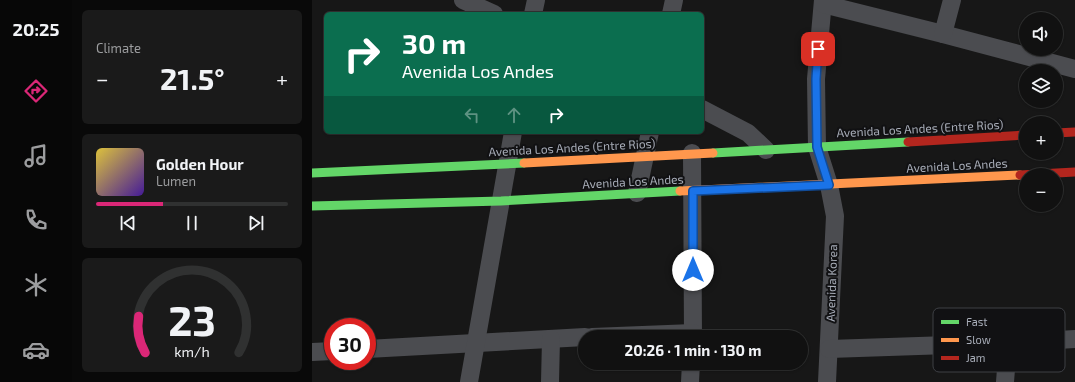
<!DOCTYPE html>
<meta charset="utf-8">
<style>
body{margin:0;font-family:"Exo 2",sans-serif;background:#1a1a1a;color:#f1f3f6;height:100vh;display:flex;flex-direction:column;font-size:15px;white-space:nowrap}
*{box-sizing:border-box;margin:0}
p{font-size:13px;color:#9c9d9f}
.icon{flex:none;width:22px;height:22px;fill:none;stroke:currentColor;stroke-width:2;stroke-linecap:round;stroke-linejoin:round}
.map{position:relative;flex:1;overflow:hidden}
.details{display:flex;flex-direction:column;gap:10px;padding:10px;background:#090909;width:240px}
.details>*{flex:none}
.hud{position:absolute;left:12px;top:12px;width:380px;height:122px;border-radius:6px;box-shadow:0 1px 3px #0004,0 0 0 1px #303131;background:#0b6e4f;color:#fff;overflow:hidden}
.buttons{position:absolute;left:707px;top:12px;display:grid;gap:8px}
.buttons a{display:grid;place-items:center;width:44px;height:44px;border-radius:50%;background:#111;box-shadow:0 1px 3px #0004,0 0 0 1px #303131;font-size:20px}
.speed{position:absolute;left:12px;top:318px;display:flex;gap:8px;font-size:20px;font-weight:700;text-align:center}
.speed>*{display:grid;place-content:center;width:52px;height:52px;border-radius:50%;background:#111;box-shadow:0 1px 3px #0004,0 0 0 1px #303131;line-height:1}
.speed .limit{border:6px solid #d22;background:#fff;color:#111}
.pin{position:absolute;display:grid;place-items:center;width:34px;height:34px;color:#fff;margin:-17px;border-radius:8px;box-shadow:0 2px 6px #0006}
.me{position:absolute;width:44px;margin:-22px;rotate:0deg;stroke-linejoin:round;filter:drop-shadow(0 0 3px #0008)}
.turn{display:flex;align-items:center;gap:14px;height:84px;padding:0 12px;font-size:18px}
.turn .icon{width:52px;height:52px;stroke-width:2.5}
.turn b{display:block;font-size:28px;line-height:34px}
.lanes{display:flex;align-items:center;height:38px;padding:0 12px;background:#0003;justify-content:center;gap:20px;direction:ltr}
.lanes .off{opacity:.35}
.big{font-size:30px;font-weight:700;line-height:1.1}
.details .card{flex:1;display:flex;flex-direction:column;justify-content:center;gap:6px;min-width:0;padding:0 14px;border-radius:6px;background:#1a1a1a}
.details .dial{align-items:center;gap:0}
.dial svg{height:104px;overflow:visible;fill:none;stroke:#303131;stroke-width:7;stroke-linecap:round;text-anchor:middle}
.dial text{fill:#f1f3f6;stroke:none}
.song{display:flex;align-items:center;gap:12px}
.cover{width:48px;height:48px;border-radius:6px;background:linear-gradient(135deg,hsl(50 70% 55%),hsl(260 70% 35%))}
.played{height:4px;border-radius:2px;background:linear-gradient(90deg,#db2777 35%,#303131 35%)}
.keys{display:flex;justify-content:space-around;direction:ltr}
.heat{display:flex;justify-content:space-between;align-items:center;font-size:22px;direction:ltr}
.trip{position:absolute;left:266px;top:330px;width:230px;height:40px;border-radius:20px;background:#111;box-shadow:0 1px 3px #0004,0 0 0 1px #303131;font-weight:700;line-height:40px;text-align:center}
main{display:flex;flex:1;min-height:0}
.tabs{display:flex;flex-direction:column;width:72px;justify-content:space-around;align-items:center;background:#070707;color:#9c9d9f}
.tabs .icon{width:28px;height:28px}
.tabs .current{color:#db2777}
.tabs b{font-size:18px;color:#f1f3f6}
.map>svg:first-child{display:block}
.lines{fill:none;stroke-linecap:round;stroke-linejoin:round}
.street{stroke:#4b4c50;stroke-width:18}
.fast{stroke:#63d668;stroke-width:9}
.slow{stroke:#ff974d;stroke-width:9}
.jam{stroke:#b3261e;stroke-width:9}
.route-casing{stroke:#114b97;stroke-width:10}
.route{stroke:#1a73e8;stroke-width:7}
.labels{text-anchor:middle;stroke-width:4;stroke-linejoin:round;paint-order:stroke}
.street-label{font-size:12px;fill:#a8adb8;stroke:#111113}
.key{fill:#111113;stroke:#3e4045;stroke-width:1}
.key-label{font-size:11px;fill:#a8adb8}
</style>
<main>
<nav class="tabs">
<b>20:25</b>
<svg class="icon current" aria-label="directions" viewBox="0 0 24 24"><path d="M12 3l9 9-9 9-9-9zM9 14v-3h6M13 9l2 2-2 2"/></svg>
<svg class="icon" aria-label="music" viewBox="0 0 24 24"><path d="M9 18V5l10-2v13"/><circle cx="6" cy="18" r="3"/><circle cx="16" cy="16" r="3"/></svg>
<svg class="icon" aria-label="phone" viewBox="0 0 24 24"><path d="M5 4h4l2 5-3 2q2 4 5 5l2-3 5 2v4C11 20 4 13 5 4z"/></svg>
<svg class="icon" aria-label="climate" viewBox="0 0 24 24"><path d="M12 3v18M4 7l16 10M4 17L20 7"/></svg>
<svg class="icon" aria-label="car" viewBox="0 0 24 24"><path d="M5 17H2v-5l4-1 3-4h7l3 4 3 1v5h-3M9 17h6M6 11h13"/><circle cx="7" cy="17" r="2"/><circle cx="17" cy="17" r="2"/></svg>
</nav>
<section class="details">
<div class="card"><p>Climate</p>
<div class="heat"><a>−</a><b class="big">21.5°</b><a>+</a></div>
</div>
<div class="card">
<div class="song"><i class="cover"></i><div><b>Golden Hour</b><p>Lumen</p></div></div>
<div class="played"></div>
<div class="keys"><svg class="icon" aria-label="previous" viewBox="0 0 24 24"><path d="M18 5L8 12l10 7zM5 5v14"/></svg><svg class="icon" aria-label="pause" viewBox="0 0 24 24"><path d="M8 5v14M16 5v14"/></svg><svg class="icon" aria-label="next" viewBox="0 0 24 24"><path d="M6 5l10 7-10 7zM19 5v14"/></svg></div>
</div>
<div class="card dial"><svg viewBox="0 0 100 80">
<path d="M14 69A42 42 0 1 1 86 69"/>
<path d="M14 69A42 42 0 0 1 9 41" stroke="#db2777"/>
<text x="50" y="56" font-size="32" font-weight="700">23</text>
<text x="50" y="72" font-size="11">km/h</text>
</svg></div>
</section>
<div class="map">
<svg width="763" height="382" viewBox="0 0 763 382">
<rect width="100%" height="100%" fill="#171717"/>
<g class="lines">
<!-- street -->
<g class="street">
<path d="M151 0 182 14"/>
<path d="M511 0 504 79 505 147 517 185 523 216 515 382"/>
<path d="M511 4 631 34 763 69"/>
<path d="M221 14 224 0"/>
<path d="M359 14 362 0"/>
<path d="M631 34 640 0"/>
<path d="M390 109 436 133 454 150"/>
<path d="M380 153 381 337"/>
<path d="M325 193 338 132"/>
<path d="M280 337 381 333"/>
<path d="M55 349 273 337"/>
<path d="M517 349 696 343 763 339"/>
<path d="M0 352 21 351"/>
<path d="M157 382 201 132"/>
<path d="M238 382 239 339"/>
<path d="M378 382 379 363"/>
<path d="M693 382 696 343"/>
</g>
<!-- fast -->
<g class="fast">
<path d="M401 153 596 142"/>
<path d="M0 173 212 163"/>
<path d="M0 206 189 201 368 191"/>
</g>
<!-- slow -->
<g class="slow">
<path d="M212 163 401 153"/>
<path d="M368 191 708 175"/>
</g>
<!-- jam -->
<g class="jam">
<path d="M744 133 763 132"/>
<path d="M596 142 714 135"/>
<path d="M708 175 763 172"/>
</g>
</g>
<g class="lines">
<defs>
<path id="route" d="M381 270V191L517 185 505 147 504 79 506 49"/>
</defs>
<!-- route casing -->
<use href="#route" class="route-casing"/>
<!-- route -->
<use href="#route" class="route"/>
</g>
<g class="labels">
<!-- street labels -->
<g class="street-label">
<text transform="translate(608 129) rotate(-3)" y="4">Avenida Los Andes (Entre Rios)</text>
<text transform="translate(260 148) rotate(-3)" y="4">Avenida Los Andes (Entre Rios)</text>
<text transform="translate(645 166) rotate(-3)" y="4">Avenida Los Andes</text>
<text transform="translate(321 182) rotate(-3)" y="4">Avenida Los Andes</text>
<text transform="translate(520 283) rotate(-88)" y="4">Avenida Korea</text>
</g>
</g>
<!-- legend -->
<rect x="621" y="308" width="132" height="64" rx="6" class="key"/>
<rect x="629" y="320" width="18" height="4" fill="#63d668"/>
<rect x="629" y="338" width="18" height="4" fill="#ff974d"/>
<rect x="629" y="356" width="18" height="4" fill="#b3261e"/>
<g class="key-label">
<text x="654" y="326">Fast</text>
<text x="654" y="344">Slow</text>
<text x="654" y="362">Jam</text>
</g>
</svg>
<div class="buttons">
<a><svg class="icon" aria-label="sound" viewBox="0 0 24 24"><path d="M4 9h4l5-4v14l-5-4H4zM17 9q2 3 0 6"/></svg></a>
<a><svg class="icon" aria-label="layers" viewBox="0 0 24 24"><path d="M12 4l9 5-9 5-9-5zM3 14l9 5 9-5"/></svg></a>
<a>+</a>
<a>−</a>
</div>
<div class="speed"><div class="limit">30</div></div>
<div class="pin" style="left:506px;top:49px;background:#d93025"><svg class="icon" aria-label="arrive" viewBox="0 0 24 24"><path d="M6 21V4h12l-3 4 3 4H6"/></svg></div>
<svg class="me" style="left:381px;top:270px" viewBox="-20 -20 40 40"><circle r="19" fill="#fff"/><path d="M0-13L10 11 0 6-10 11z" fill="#1a73e8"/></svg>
<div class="trip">20:26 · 1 min · 130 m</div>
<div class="hud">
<div class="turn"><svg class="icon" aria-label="right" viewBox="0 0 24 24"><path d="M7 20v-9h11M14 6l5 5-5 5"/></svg><div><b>30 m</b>Avenida Los Andes</div></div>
<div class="lanes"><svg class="icon off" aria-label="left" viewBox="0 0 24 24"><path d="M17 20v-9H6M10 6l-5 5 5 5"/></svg><svg class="icon off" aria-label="ahead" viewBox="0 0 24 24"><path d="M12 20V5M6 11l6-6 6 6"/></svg><svg class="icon" aria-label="right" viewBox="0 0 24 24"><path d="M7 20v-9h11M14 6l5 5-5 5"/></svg></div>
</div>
</div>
</main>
